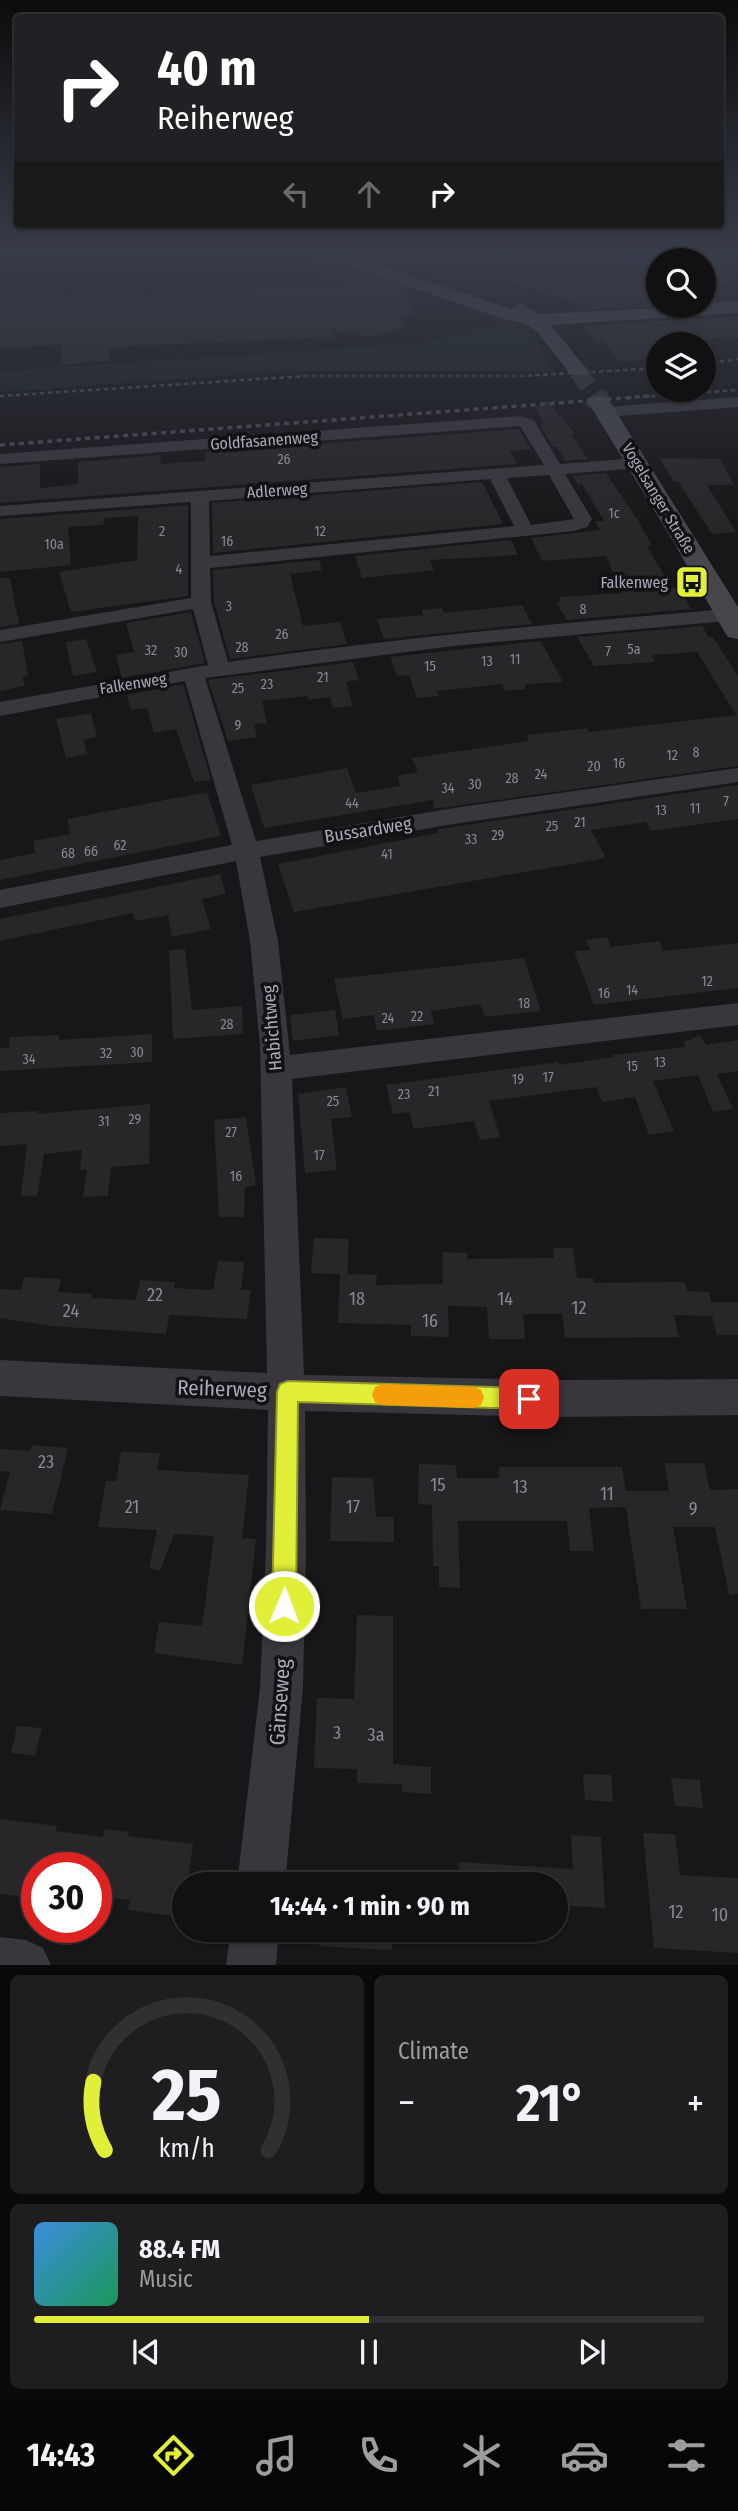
<!DOCTYPE html>
<meta charset="utf-8">
<style>
body{margin:0;font-family:"Fira Sans Condensed",sans-serif;background:#1e1e20;color:#f1f3f6;height:100vh;display:flex;flex-direction:column;font-size:26px;white-space:nowrap}
*{box-sizing:border-box;margin:0}
p{font-size:23px;color:#9c9d9f}
.icon{flex:none;width:38px;height:38px;fill:none;stroke:currentColor;stroke-width:2;stroke-linecap:round;stroke-linejoin:round}
.map{position:relative;height:1965px;overflow:hidden}
.sheet{display:flex;flex-direction:column;gap:10px;padding:10px;background:#09090a;flex:1}
.sheet>*{flex:none}
.banner{position:absolute;left:14px;top:14px;width:710px;height:214px;border-radius:7px;box-shadow:0 2px 5px #0004,0 0 0 2px #303032;background:#202124;color:#fff;overflow:hidden}
.buttons{position:absolute;left:646px;top:248px;display:grid;gap:14px}
.buttons a{display:grid;place-items:center;width:70px;height:70px;border-radius:50%;background:#111012;box-shadow:0 2px 5px #0004,0 0 0 2px #303032;font-size:35px}
.speed{position:absolute;left:21px;top:1852px;display:flex;gap:14px;font-size:35px;font-weight:700;text-align:center}
.speed>*{display:grid;place-content:center;width:91px;height:91px;border-radius:50%;background:#111012;box-shadow:0 2px 5px #0004,0 0 0 2px #303032;line-height:1}
.speed .limit{border:10px solid #d22;background:#fff;color:#111}
.pin{position:absolute;display:grid;place-items:center;width:60px;height:60px;color:#fff;margin:-30px;border-radius:14px;box-shadow:0 4px 10px #0006}
.me{position:absolute;width:77px;margin:-38px;rotate:1deg;stroke-linejoin:round;filter:drop-shadow(0 0 5px #0008)}
.turn{display:flex;align-items:center;gap:24px;height:147px;padding:0 28px;font-size:32px}
.turn .icon{width:91px;height:91px;stroke-width:2.5}
.turn b{display:block;font-size:49px;line-height:60px}
.lanes{display:flex;align-items:center;height:66px;padding:0 28px;background:#0003;justify-content:center;gap:35px;direction:ltr}
.lanes .off{opacity:.35}
.big{font-size:52px;font-weight:700;line-height:1.1}
.sheet .tile{flex:1;display:flex;flex-direction:column;justify-content:center;gap:10px;min-width:0;padding:0 24px;border-radius:10px;background:#1e1e20}
.sheet .dial{align-items:center;gap:0}
.dial svg{height:182px;overflow:visible;fill:none;stroke:#303032;stroke-width:7;stroke-linecap:round;text-anchor:middle}
.dial text{fill:#f1f3f6;stroke:none}
.song{display:flex;align-items:center;gap:21px}
.cover{width:84px;height:84px;border-radius:10px;background:linear-gradient(135deg,hsl(210 70% 55%),hsl(150 70% 35%))}
.played{height:7px;border-radius:4px;background:linear-gradient(90deg,#e2ef38 50%,#303032 50%)}
.keys{display:flex;justify-content:space-around;direction:ltr}
.heat{display:flex;justify-content:space-between;align-items:center;font-size:38px;direction:ltr}
.sheet .tiles{flex:1;display:grid;gap:10px;grid-template-columns:1fr 1fr}
.tile:last-child{grid-column:span 2}
.trip{position:absolute;left:172px;top:1872px;width:396px;height:70px;border-radius:35px;background:#111012;box-shadow:0 2px 5px #0004,0 0 0 2px #303032;font-weight:700;line-height:70px;text-align:center}
.tab-bar{display:flex;height:112px;justify-content:space-around;align-items:center;background:#070607;color:#9c9d9f}
.tab-bar .icon{width:49px;height:49px}
.tab-bar .active{color:#e2ef38}
.tab-bar b{font-size:32px;color:#f1f3f6}
.map>svg:first-child{display:block}
.green{fill:#1c2320}
.building{fill:#282629}
.lines{fill:none;stroke-linecap:round;stroke-linejoin:round}
.secondary-tunnel-far1{stroke:#343338;stroke-width:18;stroke-dasharray:18 10;stroke-linecap:butt}
.secondary-tunnel{stroke:#343338;stroke-width:24;stroke-dasharray:24 12;stroke-linecap:butt}
.street{fill:#39373d;fill-rule:evenodd}
.secondary{fill:#47464d;fill-rule:evenodd}
.rail-far1{stroke:#4c4b52;stroke-width:2.5;stroke-dasharray:4.5 3.5;stroke-linecap:butt}
.rail{stroke:#4c4b52;stroke-width:3.5;stroke-dasharray:5 4.5;stroke-linecap:butt}
.route{fill:#e2ef38;stroke:#939b24;stroke-width:2}
.slow{fill:#f59e0b}
.labels{text-anchor:middle;stroke-width:7;stroke-linejoin:round;paint-order:stroke}
.number-label{font-size:14px;fill:#8a8894}
.far-street-label{font-size:16px;fill:#aaa9b8;stroke:#121113}
.far-poi-label{font-size:16px;fill:#aaa9b8;stroke:#121113;text-anchor:end}
.street-label{font-size:18px;fill:#aaa9b8;stroke:#121113}
.near-number-label{font-size:18px;fill:#8a8894}
.near-street-label{font-size:21px;fill:#aaa9b8;stroke:#121113}
</style>
<div class="map">
<svg width="738" height="1965" viewBox="0 0 738 1965">
<rect width="100%" height="100%" fill="#171618"/>
<!-- green -->
<path class="green" d="M512 322 531 334 555 372 292 371 0 392V371L424 343Z"/>
<!-- building -->
<g class="building">
<path d="M342 250H610L647 260 658 256V306L575 310 585 306 481 273 459 281 391 258 395 267Z"/>
<path d="M704 250 733 256 738 278 704 293Z"/>
<path d="M318 258 404 287 415 314 399 319 403 328 372 337 332 331 334 337 109 347V361L60 365 62 345 0 348V298L144 291V295L345 284 308 266Z"/>
<path d="M738 316V338L658 343V359L620 362 603 341 596 342 584 326Z"/>
<path d="M547 400 575 434H571L588 459 565 461 557 447H553L540 425 544 424 535 407Z"/>
<path d="M519 429 531 449 510 451 517 464 0 503V467L40 464V488L78 484V462L160 455 161 464 205 461V452Z"/>
<path d="M659 458 720 459 734 485H707L736 532 712 534 678 481H674Z"/>
<path d="M606 473 639 522 652 546H647L671 588 678 587 691 609 567 620 556 602H561L559 597 622 593 606 556 542 561 531 538 600 530 595 521H604L582 484 578 485 573 476Z"/>
<path d="M482 482 503 524 213 553 212 503Z"/>
<path d="M188 505V596L71 612 59 572 137 560 138 516 105 518 103 525 68 527 71 565 0 572V519Z"/>
<path d="M511 540 518 555 430 560 434 570 428 571 362 578 355 556Z"/>
<path d="M319 560 322 570 290 574 303 626 340 622 347 644 230 659 214 602 213 570Z"/>
<path d="M0 578H10L19 624 0 627Z"/>
<path d="M522 605 532 624 384 639 377 619 423 615 422 610 442 608 444 613Z"/>
<path d="M191 612 205 663 122 678 116 655 134 652 126 623Z"/>
<path d="M702 626 709 637H713L738 676V766L434 809 433 800 264 828 251 785 347 768 356 793 401 786 397 776 418 772 412 758 529 741 527 735 587 728 589 732 736 715 697 652 652 655 655 662 594 666 577 637Z"/>
<path d="M86 639 97 672 73 676 66 642Z"/>
<path d="M22 641 28 676 22 677 25 686 0 691V644Z"/>
<path d="M541 641 563 682 525 684 526 689 505 691 502 684 437 691 439 696 417 698 409 675 397 676 390 657Z"/>
<path d="M353 662 359 680 346 682 353 706 333 708 330 697 308 700 307 696 262 701 267 723 254 724 257 737 228 741 208 680Z"/>
<path d="M183 684 211 780 194 782 176 729 154 733 147 708 131 710 127 695Z"/>
<path d="M91 713 97 737 83 740 87 754 66 758 56 719Z"/>
<path d="M738 785V819L651 831 646 822 591 830 606 858 294 912 278 864 438 833V829Z"/>
<path d="M207 792 221 836 0 880V860L35 853 33 841 70 834 67 819Z"/>
<path d="M220 874 226 894 202 899 211 929 172 937 168 915 135 921 133 913 0 941V919Z"/>
<path d="M607 937 611 947 659 941 663 951 738 943V988L594 1005 574 951 590 950 586 940Z"/>
<path d="M185 949 192 1010 242 1006 243 1034 173 1039 169 950Z"/>
<path d="M524 958 541 1011 485 1017 480 1004 431 1011 434 1024 377 1031 374 1015 343 1019 334 979Z"/>
<path d="M335 1010 339 1035 293 1041 290 1015Z"/>
<path d="M152 1034V1062L0 1071V1048H9L10 1037 59 1035V1040Z"/>
<path d="M700 1035 706 1045 738 1040V1071L717 1074 733 1109 713 1112 698 1075 653 1081 674 1131 649 1135 635 1097 602 1102 596 1087 489 1101 500 1137 480 1140 474 1121 414 1129 409 1112 393 1114 386 1085 558 1062 559 1065 613 1057 612 1055 685 1047 684 1042Z"/>
<path d="M346 1087 352 1117 331 1119 337 1170 305 1173 298 1094Z"/>
<path d="M150 1104 149 1164 111 1167 108 1196 83 1197 87 1169 80 1170 82 1150 44 1154 37 1197 21 1195 27 1144 0 1146V1113L38 1111 37 1114Z"/>
<path d="M246 1117 256 1185 245 1187 244 1217H219L214 1120Z"/>
<path d="M314 1238 349 1239 347 1274 377 1275 376 1285 443 1284 442 1252 467 1253V1259L554 1258 553 1248H573L577 1278H593L594 1283 685 1282 687 1291 709 1292 711 1302H738V1335H717L712 1316 674 1315 679 1337 565 1338 562 1314H523L525 1339H489L487 1307 448 1306 449 1337 411 1336V1325L338 1323 340 1274 311 1273Z"/>
<path d="M218 1261 244 1262 241 1290H251L247 1319 169 1315 166 1334 52 1326 0 1318V1289L21 1290 24 1277 61 1279 58 1292 92 1294 91 1298 136 1300 140 1280 175 1282 174 1288 213 1290Z"/>
<path d="M32 1445 68 1448 52 1514 0 1510 10 1472 0 1471V1449L30 1451Z"/>
<path d="M121 1452 160 1453 157 1470 249 1475 242 1538 256 1539 242 1665 154 1653 159 1622 202 1626 214 1536 174 1534 160 1571 149 1568 157 1530 98 1527 106 1481H116Z"/>
<path d="M664 1463H704L710 1490 738 1489V1594L729 1595 715 1527H673L687 1609H641L626 1507 589 1508 594 1551H570L567 1521H458L460 1588 439 1587V1566H433L432 1505 418 1504 419 1464 456 1465 457 1478H499V1467H622L626 1491H669Z"/>
<path d="M332 1477 373 1478 376 1517H394V1542L330 1541Z"/>
<path d="M357 1615 393 1616V1764L431 1767V1794L402 1792V1784L357 1783V1769L314 1768 317 1698 354 1699Z"/>
<path d="M17 1726 42 1728 35 1756 11 1753Z"/>
<path d="M583 1774 611 1775 613 1802 585 1800Z"/>
<path d="M671 1778 700 1780 703 1808 675 1806Z"/>
<path d="M0 1819 57 1826 56 1831 103 1837 104 1829 129 1832 128 1836 193 1844 187 1885H184L181 1917 128 1910 130 1900 96 1896V1867H37V1898L0 1894Z"/>
<path d="M643 1833 675 1834 680 1875 738 1878V1953L654 1948Z"/>
<path d="M571 1835 601 1837 605 1908 555 1905V1885H459V1862L573 1869Z"/>
<path d="M319 1930H392V1950L319 1946Z"/>
</g>
<g class="lines">
<!-- secondary-tunnel-far1 -->
<path class="secondary-tunnel-far1" d="M578 371 596 398"/>
<!-- secondary-tunnel -->
<path class="secondary-tunnel" d="M595 396 599 402"/>
<!-- street -->
<g class="street">
<path d="M651 250H669L651 255Z"/>
<path d="M738 397V407L606 417 598 412 606 407Z"/>
<path d="M520 416 534 420 560 464 638 458 646 463 638 468 565 474 592 519 587 527 574 531 210 568 211 602 228 662C394 638 560 623 727 609L734 611 737 615 734 619 727 621 453 646 205 678 256 841 460 807 738 768V782L460 823 260 857 278 941 290 1055 738 1003V1025L292 1079 304 1375 554 1380 738 1379V1415L554 1417 305 1411 306 1550 303 1687 285 1885H237L260 1687 266 1550 268 1410 0 1396V1360L267 1373 260 1046 250 941 236 861 0 908V890L232 845 185 681 0 716V702L208 665 193 609 0 642V630L191 598V502L0 516V506L544 465 520 426 0 464V454ZM549 475 574 519 531 525 507 478ZM490 479 514 526 210 556 209 501Z"/>
<path d="M231 1930H279L276 1965H226Z"/>
<path d="M0 1937 26 1940 43 1948 51 1965H0Z"/>
</g>
<!-- secondary -->
<g class="secondary">
<path d="M312 250H335L511 309 520 303 538 314 704 306V304L738 301V313L551 325 588 371 585 375H571L538 333 527 324 504 319 314 254Z"/>
<path d="M599 396 607 397 610 402 738 607V639L728 637 724 631 673 541 588 402 591 397Z"/>
</g>
<!-- rail-far1 -->
<g class="rail-far1">
<path d="M704 364 738 359"/>
<path d="M0 396 306 376H523L658 368"/>
<path d="M627 398 738 390"/>
</g>
<!-- rail -->
<path class="rail" d="M0 445 651 396"/>
</g>
<!-- sky -->
<linearGradient id="sky" x2="0" y2="1"><stop stop-color="#0d0c0d"/><stop offset="0.48" stop-color="#363c48"/><stop offset="1" stop-color="#363c48" stop-opacity="0"/></linearGradient>
<rect width="738" height="525" fill="url(#sky)"/>
<!-- route -->
<path class="route" d="M288 1381 529 1388 536 1391 540 1399 536 1406 529 1409 298 1402 296 1606 293 1614 284 1617 276 1614 272 1606 277 1392 280 1384Z"/>
<!-- slow -->
<path class="slow" d="M383 1384 474 1387 481 1390 484 1397 481 1405 474 1408 383 1405 375 1402 372 1395 375 1387Z"/>
<!-- icons -->
<defs>
<symbol id="bus-square" viewBox="-11 -11 22 22"><rect x="-9" y="-9" width="18" height="18" rx="4" fill="#e2ef38" stroke="#121113"/><path d="M-5-6H5V4H4V6H2V4H-2V6H-4V4H-5ZM-3.5-4V0h7V-4ZM-3.5 1.2v1.5H-2V1.2ZM2 1.2v1.5H3.5V1.2Z" fill="#111"/></symbol>
</defs>
<g fill-rule="evenodd">
<use href="#bus-square" x="673" y="563" width="38" height="38"/>
</g>
<g class="labels">
<!-- number labels -->
<g class="number-label">
<text x="284" y="464">26</text>
<text x="614" y="518">1c</text>
<text x="162" y="536">2</text>
<text x="320" y="536">12</text>
<text x="227" y="546">16</text>
<text x="54" y="549">10a</text>
<text x="179" y="574">4</text>
<text x="229" y="611">3</text>
<text x="583" y="614">8</text>
<text x="282" y="639">26</text>
<text x="242" y="652">28</text>
<text x="634" y="654">5a</text>
<text x="151" y="655">32</text>
<text x="608" y="656">7</text>
<text x="181" y="657">30</text>
<text x="515" y="664">11</text>
<text x="487" y="666">13</text>
<text x="430" y="671">15</text>
<text x="323" y="682">21</text>
<text x="267" y="689">23</text>
<text x="238" y="693">25</text>
<text x="238" y="730">9</text>
<text x="696" y="757">8</text>
<text x="672" y="760">12</text>
<text x="619" y="768">16</text>
<text x="594" y="771">20</text>
<text x="541" y="779">24</text>
<text x="512" y="783">28</text>
<text x="475" y="789">30</text>
<text x="448" y="793">34</text>
<text x="726" y="806">7</text>
<text x="352" y="808">44</text>
<text x="695" y="813">11</text>
<text x="661" y="815">13</text>
<text x="580" y="827">21</text>
<text x="552" y="831">25</text>
<text x="498" y="840">29</text>
<text x="471" y="844">33</text>
<text x="120" y="850">62</text>
<text x="91" y="856">66</text>
<text x="68" y="858">68</text>
<text x="387" y="859">41</text>
<text x="707" y="986">12</text>
<text x="632" y="995">14</text>
<text x="604" y="998">16</text>
<text x="524" y="1008">18</text>
<text x="417" y="1021">22</text>
<text x="388" y="1023">24</text>
<text x="227" y="1029">28</text>
<text x="137" y="1057">30</text>
<text x="106" y="1058">32</text>
<text x="29" y="1064">34</text>
<text x="660" y="1067">13</text>
<text x="632" y="1071">15</text>
<text x="548" y="1082">17</text>
<text x="518" y="1084">19</text>
<text x="434" y="1096">21</text>
<text x="404" y="1099">23</text>
<text x="333" y="1106">25</text>
<text x="135" y="1124">29</text>
<text x="104" y="1126">31</text>
<text x="231" y="1137">27</text>
<text x="319" y="1160">17</text>
<text x="236" y="1181">16</text>
</g>
<!-- far-street labels -->
<g class="far-street-label">
<text transform="translate(264 440) rotate(-4)" y="6">Goldfasanenweg</text>
<text transform="translate(277 490) rotate(-4)" y="6">Adlerweg</text>
<text transform="translate(659 498) rotate(59)" y="6">Vogelsanger Straße</text>
<text transform="translate(133 683) rotate(-9)" y="6">Falkenweg</text>
</g>
<!-- far-poi labels -->
<g class="far-poi-label">
<text x="668" y="588">Falkenweg</text>
</g>
<!-- street labels -->
<g class="street-label">
<text transform="translate(368 830) rotate(-9)" y="6">Bussardweg</text>
<text transform="translate(272 1028) rotate(-95)" y="6">Habichtweg</text>
</g>
<!-- near-number labels -->
<g class="near-number-label">
<text x="155" y="1301">22</text>
<text x="357" y="1305">18</text>
<text x="505" y="1305">14</text>
<text x="579" y="1314">12</text>
<text x="71" y="1317">24</text>
<text x="430" y="1327">16</text>
<text x="46" y="1468">23</text>
<text x="438" y="1491">15</text>
<text x="520" y="1493">13</text>
<text x="607" y="1500">11</text>
<text x="132" y="1513">21</text>
<text x="353" y="1513">17</text>
<text x="693" y="1515">9</text>
<text x="337" y="1739">3</text>
<text x="376" y="1741">3a</text>
<text x="676" y="1918">12</text>
<text x="720" y="1921">10</text>
</g>
<!-- near-street labels -->
<g class="near-street-label">
<text transform="translate(222 1389) rotate(2)" y="7">Reiherweg</text>
<text transform="translate(280 1702) rotate(-86)" y="7">Gänseweg</text>
</g>
</g>
</svg>
<div class="buttons">
<a><svg class="icon" aria-label="search" viewBox="0 0 24 24"><circle cx="10" cy="10" r="6"/><path d="M15 15l6 6"/></svg></a>
<a><svg class="icon" aria-label="layers" viewBox="0 0 24 24"><path d="M12 4l9 5-9 5-9-5zM3 14l9 5 9-5"/></svg></a>
</div>
<div class="speed"><div class="limit">30</div></div>
<div class="pin" style="left:529px;top:1399px;background:#d93025"><svg class="icon" aria-label="arrive" viewBox="0 0 24 24"><path d="M6 21V4h12l-3 4 3 4H6"/></svg></div>
<svg class="me" style="left:284px;top:1606px" viewBox="-20 -20 40 40"><circle r="17" fill="#e2ef38" stroke="#fff" stroke-width="3"/><path d="M0-11L8 9 0 5-8 9z" fill="#fff"/></svg>
<div class="trip">14:44 · 1 min · 90 m</div>
<div class="banner">
<div class="turn"><svg class="icon" aria-label="right" viewBox="0 0 24 24"><path d="M7 20v-9h11M14 6l5 5-5 5"/></svg><div><b>40 m</b>Reiherweg</div></div>
<div class="lanes"><svg class="icon off" aria-label="left" viewBox="0 0 24 24"><path d="M17 20v-9H6M10 6l-5 5 5 5"/></svg><svg class="icon off" aria-label="ahead" viewBox="0 0 24 24"><path d="M12 20V5M6 11l6-6 6 6"/></svg><svg class="icon" aria-label="right" viewBox="0 0 24 24"><path d="M7 20v-9h11M14 6l5 5-5 5"/></svg></div>
</div>
</div>
<section class="sheet">
<div class="tiles">
<div class="tile dial"><svg viewBox="0 0 100 80">
<path d="M14 69A42 42 0 1 1 86 69"/>
<path d="M14 69A42 42 0 0 1 9 39" stroke="#e2ef38"/>
<text x="50" y="56" font-size="32" font-weight="700">25</text>
<text x="50" y="72" font-size="11">km/h</text>
</svg></div>
<div class="tile"><p>Climate</p>
<div class="heat"><a>−</a><b class="big">21°</b><a>+</a></div>
</div>
<div class="tile">
<div class="song"><i class="cover"></i><div><b>88.4 FM</b><p>Music</p></div></div>
<div class="played"></div>
<div class="keys"><svg class="icon" aria-label="previous" viewBox="0 0 24 24"><path d="M18 5L8 12l10 7zM5 5v14"/></svg><svg class="icon" aria-label="pause" viewBox="0 0 24 24"><path d="M8 5v14M16 5v14"/></svg><svg class="icon" aria-label="next" viewBox="0 0 24 24"><path d="M6 5l10 7-10 7zM19 5v14"/></svg></div>
</div>
</div>
</section>
<nav class="tab-bar">
<b>14:43</b>
<svg class="icon active" aria-label="directions" viewBox="0 0 24 24"><path d="M12 3l9 9-9 9-9-9zM9 14v-3h6M13 9l2 2-2 2"/></svg>
<svg class="icon" aria-label="music" viewBox="0 0 24 24"><path d="M9 18V5l10-2v13"/><circle cx="6" cy="18" r="3"/><circle cx="16" cy="16" r="3"/></svg>
<svg class="icon" aria-label="phone" viewBox="0 0 24 24"><path d="M5 4h4l2 5-3 2q2 4 5 5l2-3 5 2v4C11 20 4 13 5 4z"/></svg>
<svg class="icon" aria-label="climate" viewBox="0 0 24 24"><path d="M12 3v18M4 7l16 10M4 17L20 7"/></svg>
<svg class="icon" aria-label="car" viewBox="0 0 24 24"><path d="M5 17H2v-5l4-1 3-4h7l3 4 3 1v5h-3M9 17h6M6 11h13"/><circle cx="7" cy="17" r="2"/><circle cx="17" cy="17" r="2"/></svg>
<svg class="icon" aria-label="filters" viewBox="0 0 24 24"><path d="M4 7h16M4 17h16"/><circle cx="9" cy="7" r="2"/><circle cx="15" cy="17" r="2"/></svg>
</nav>
